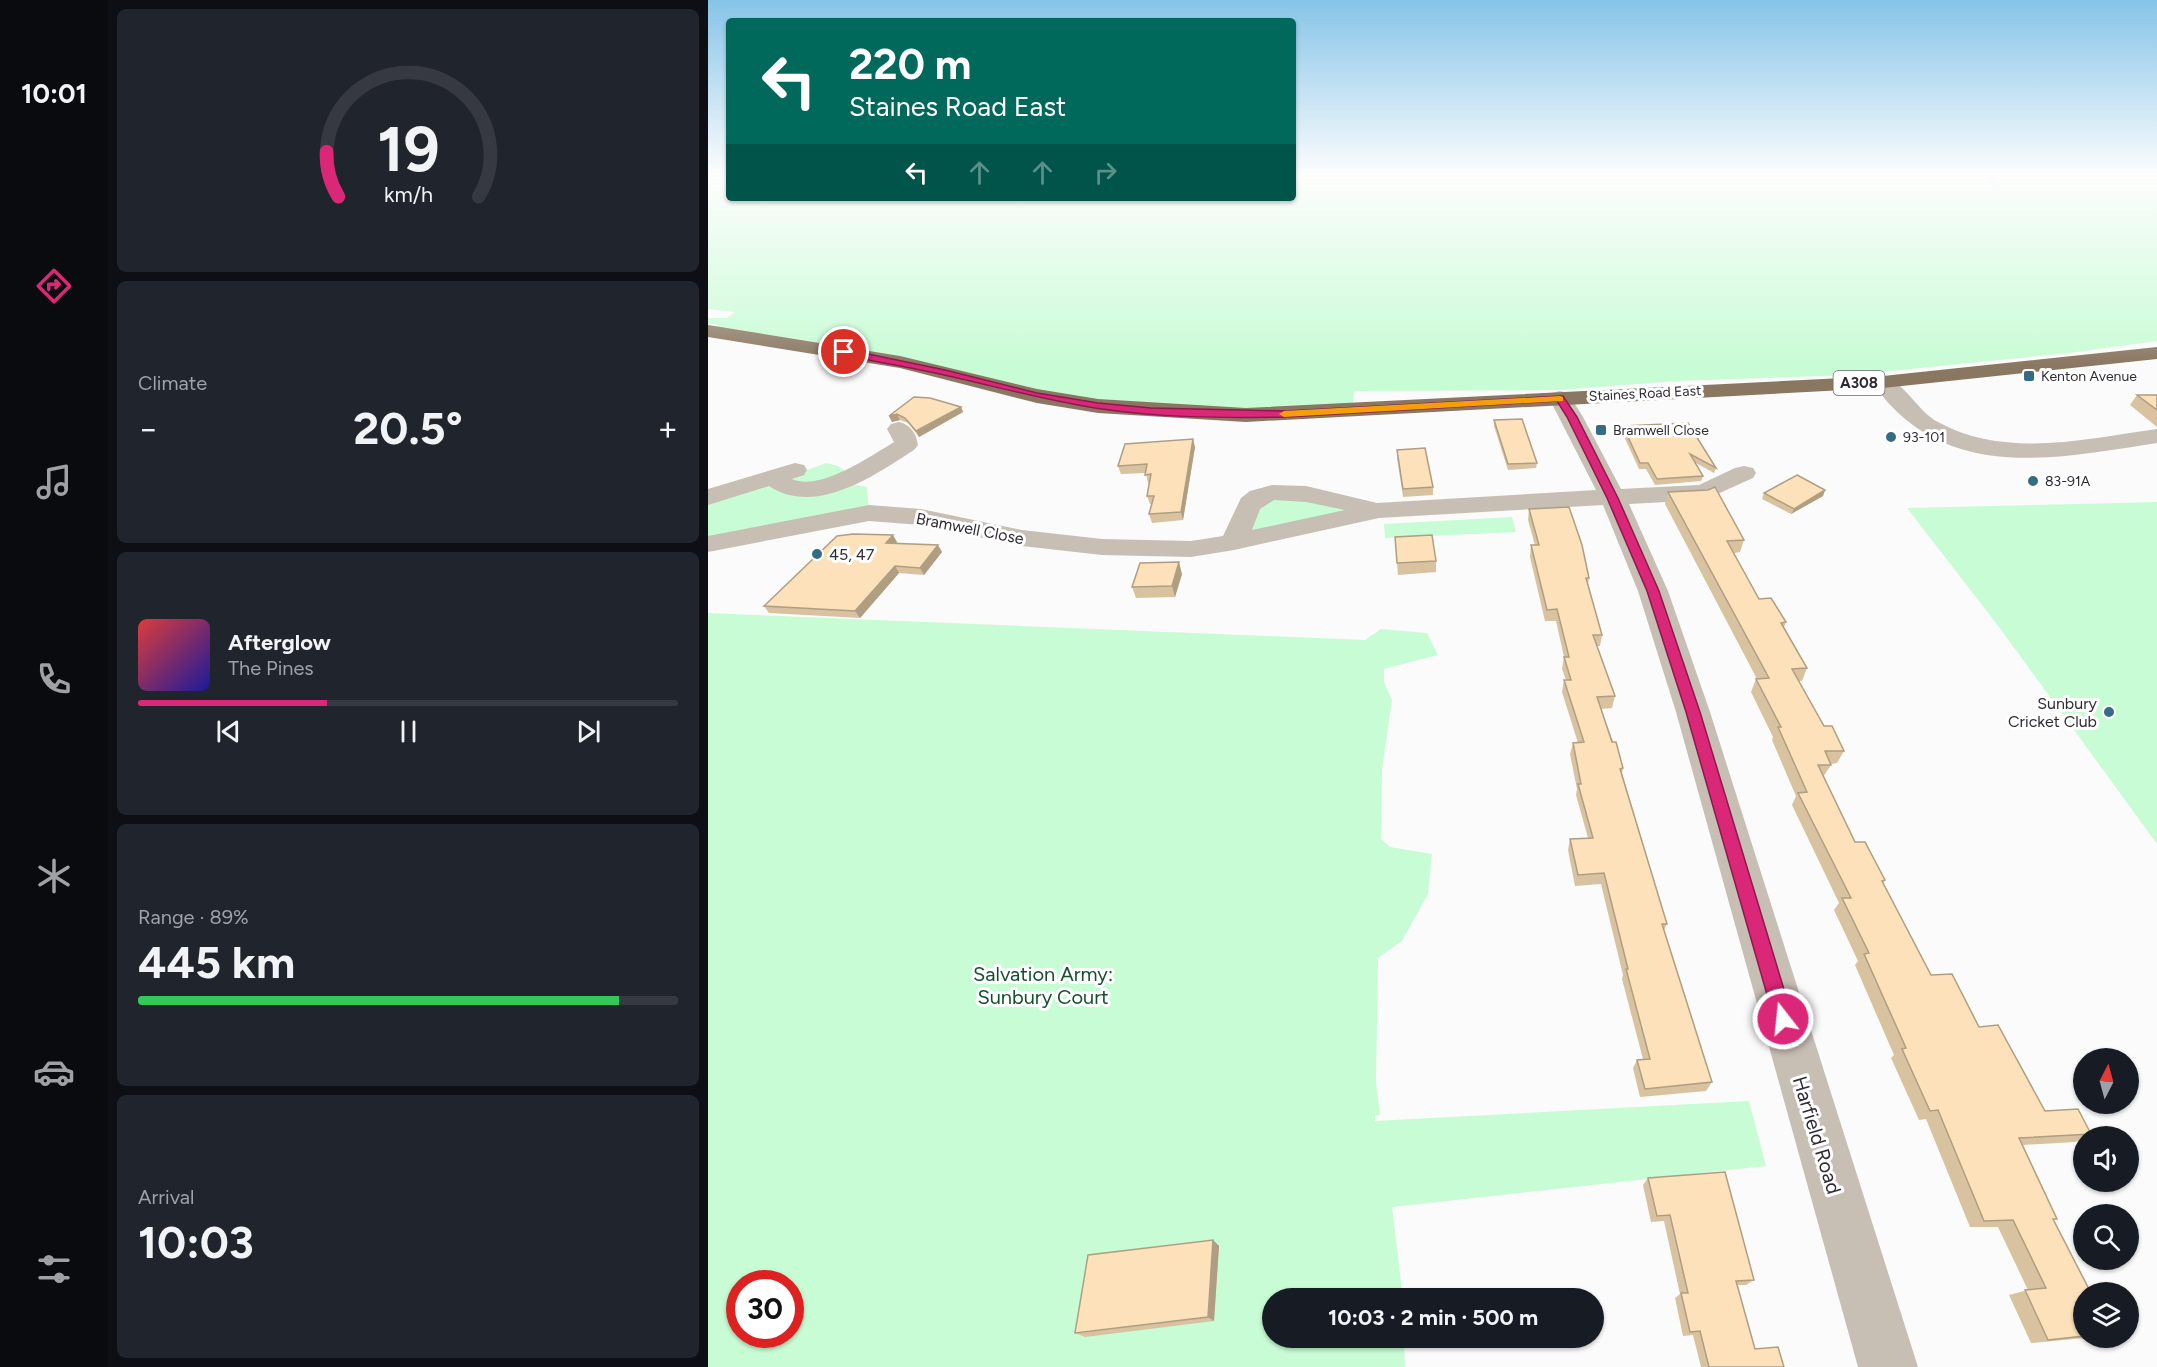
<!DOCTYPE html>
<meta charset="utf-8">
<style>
body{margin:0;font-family:Figtree,sans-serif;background:#20242c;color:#f1f3f6;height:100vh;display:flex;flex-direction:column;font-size:22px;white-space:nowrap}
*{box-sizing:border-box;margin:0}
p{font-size:20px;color:#9ea1a6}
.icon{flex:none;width:33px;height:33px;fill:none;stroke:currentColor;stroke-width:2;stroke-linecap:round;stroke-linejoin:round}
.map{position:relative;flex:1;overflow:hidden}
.drawer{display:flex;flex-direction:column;gap:9px;padding:9px;background:#0d0f14;width:600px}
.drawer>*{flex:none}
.banner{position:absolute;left:18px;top:18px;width:570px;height:183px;border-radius:6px;box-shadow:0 2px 4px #0004;background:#00695c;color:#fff;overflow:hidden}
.needle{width:39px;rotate:6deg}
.controls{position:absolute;left:1365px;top:1048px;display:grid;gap:12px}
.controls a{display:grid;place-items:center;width:66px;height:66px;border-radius:50%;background:#171b24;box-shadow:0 2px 4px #0004;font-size:30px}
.speed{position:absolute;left:18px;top:1270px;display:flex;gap:12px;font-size:30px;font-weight:700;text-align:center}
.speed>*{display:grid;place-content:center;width:78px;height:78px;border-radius:50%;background:#171b24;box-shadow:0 2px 4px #0004;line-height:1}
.speed .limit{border:9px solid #d22;background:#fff;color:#111}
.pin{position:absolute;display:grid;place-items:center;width:51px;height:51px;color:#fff;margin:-26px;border:3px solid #fff;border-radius:50%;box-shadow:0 2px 6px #0007}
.me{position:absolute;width:66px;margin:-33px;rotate:344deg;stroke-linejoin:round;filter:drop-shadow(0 0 4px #0008)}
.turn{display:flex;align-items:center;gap:21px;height:126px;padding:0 24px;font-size:27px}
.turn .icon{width:78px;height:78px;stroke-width:2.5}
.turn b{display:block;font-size:42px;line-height:51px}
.lanes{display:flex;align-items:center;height:57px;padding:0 24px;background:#0003;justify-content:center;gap:30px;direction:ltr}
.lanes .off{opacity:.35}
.big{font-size:45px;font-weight:700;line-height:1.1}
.drawer .widget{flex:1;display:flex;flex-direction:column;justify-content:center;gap:9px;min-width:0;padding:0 21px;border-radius:9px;background:#20242c}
.drawer .dial{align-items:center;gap:0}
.dial svg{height:156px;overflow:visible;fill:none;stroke:#363941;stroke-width:7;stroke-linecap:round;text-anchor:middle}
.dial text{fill:#f1f3f6;stroke:none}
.song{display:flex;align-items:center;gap:18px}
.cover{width:72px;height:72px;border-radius:9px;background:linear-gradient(135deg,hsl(0 70% 55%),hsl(240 70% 35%))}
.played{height:6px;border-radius:3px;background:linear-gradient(90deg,#db2777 35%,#363941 35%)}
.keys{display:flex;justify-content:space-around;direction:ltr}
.heat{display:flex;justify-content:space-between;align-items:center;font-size:33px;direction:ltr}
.charge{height:9px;border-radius:4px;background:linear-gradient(90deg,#34c759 89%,#363941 0)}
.trip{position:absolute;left:554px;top:1288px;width:342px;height:60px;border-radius:30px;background:#171b24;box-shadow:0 2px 4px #0004;font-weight:700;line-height:60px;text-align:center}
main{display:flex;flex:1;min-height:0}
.menu{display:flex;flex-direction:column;width:108px;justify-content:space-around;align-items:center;background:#090b0e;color:#9ea1a6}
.menu .icon{width:42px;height:42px}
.menu .active{color:#db2777}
.menu b{font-size:27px;color:#f1f3f6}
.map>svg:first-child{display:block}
.green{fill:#c8fcd5;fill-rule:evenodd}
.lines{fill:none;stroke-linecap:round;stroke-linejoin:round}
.stream{stroke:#93dce7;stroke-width:4}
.minor{fill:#c7beb4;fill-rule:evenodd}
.highway{fill:#8a7762;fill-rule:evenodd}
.wall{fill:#d9c2a0}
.shaded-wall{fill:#b09e82}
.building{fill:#fce1ba;stroke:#b09e82;stroke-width:1.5}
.route{fill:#db2777;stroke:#8e194d;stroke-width:1.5}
.slow{fill:#f59e0b}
.poi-dot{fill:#346c86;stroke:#fff;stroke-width:2}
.labels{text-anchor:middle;stroke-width:6;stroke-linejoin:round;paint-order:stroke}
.far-poi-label{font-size:14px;fill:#2f2a34;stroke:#fff;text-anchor:start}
.far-street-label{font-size:14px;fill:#2f2a34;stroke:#fff}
.shield{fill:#fff;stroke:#6d6a71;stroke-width:1.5}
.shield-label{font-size:15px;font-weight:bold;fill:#2f2a34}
.street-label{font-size:16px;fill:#2f2a34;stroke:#fff}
.poi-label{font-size:16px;fill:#2f2a34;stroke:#fff;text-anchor:start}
.near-park-label{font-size:20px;fill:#144e2b;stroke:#fff}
.near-street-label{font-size:20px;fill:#2f2a34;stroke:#fff}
</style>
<main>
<nav class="menu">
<b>10:01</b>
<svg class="icon active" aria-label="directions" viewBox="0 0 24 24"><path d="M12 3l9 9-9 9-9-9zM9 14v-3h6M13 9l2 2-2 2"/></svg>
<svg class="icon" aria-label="music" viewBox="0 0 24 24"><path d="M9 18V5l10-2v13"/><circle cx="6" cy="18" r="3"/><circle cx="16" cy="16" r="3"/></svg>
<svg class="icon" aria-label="phone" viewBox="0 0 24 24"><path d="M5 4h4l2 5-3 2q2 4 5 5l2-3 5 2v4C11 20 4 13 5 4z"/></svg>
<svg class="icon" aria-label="climate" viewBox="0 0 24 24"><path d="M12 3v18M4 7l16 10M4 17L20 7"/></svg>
<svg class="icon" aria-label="car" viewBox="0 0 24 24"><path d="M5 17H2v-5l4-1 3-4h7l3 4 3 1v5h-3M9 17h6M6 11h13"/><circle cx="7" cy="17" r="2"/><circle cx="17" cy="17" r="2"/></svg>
<svg class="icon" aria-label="filters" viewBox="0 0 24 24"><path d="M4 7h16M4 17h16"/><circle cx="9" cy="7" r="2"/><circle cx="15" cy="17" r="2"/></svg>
</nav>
<section class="drawer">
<div class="widget dial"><svg viewBox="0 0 100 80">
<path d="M14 69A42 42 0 1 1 86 69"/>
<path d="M14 69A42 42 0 0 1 8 46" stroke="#db2777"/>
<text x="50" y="56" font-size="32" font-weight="700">19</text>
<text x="50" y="72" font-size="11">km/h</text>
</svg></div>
<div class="widget"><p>Climate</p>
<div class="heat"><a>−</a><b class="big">20.5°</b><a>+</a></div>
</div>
<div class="widget">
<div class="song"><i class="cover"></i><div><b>Afterglow</b><p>The Pines</p></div></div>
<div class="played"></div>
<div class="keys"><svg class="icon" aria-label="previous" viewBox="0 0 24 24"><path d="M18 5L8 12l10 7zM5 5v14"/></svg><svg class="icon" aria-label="pause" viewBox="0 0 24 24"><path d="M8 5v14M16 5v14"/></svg><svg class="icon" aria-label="next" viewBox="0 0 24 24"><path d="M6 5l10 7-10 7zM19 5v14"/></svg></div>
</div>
<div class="widget"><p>Range · 89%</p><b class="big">445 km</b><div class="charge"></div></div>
<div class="widget"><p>Arrival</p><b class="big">10:03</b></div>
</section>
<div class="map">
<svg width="1449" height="1367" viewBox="0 0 1449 1367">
<rect width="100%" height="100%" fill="#fbfbfb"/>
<!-- green -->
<g class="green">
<path d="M0 175H21V198H585V175H1449V341L1361 353 1143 375 969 381 852 390 646 391 644 411H443L3 331 10 325 0 324V318H19L27 312 0 309Z"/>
<path d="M118 463 130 466 141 474C126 480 101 486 85 480L89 474Z"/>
<path d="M66 478 74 486 133 482 159 487 161 513 0 544V497Z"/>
<path d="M563 493 671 510 526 542Z"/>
<path d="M1449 502V844L1291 627 1199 508Z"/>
<path d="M804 517 808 532 677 538 676 524Z"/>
<path d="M0 613 657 640 673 629 719 633 730 655 676 669V682L684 700 674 770 673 839 682 847 724 854 720 894 694 941 670 958 668 1081 672 1115 667 1116V1121L1041 1101 1058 1166 684 1207 695 1299H564V1338H696L697 1367H0ZM32 1284H82V1335H32Z"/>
</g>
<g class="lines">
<!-- stream -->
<path class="stream" d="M1280 175 1287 185"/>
<!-- minor -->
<g class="minor">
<path d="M1175 376C1195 380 1210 412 1230 422 1297 459 1377 439 1449 429V443C1345 459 1234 484 1164 382L1167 377Z"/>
<path d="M852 391 860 393 875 417 913 489 991 485 1027 468 1036 466 1045 468 1048 473 1045 478 996 500 921 504 960 591 1002 712 1210 1367H1150L968 712 930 591 895 505 671 518 526 550 483 557 394 555 314 546 213 525 161 521 0 552V536L161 505 213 509 314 530 394 539 483 541 515 536 533 498 542 491 564 485 598 486 669 503 888 490 841 398 844 393ZM566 500 598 502 637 510 544 530 552 509Z"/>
<path d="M191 422C203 425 208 433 210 445L206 450C167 475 108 517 61 486L0 505V489L87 463 96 465 99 470 96 475 84 479C111 492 163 456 186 442L179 429 183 424Z"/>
</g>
<!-- highway -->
<path class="highway" d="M0 325 192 356 329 389 390 399 538 408 1175 376 1449 347V359L1175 388 538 422 390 413 329 403 192 368 0 337Z"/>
</g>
<!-- wall -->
<g class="wall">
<path d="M1429 395H1449V427L1422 405Z"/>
<path d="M253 407 255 412 211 437 200 423 192 420 184 422 181 416Z"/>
<path d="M786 420 829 463 828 468 800 470 786 426Z"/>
<path d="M980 423 1008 468 1006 473 988 463 995 476 993 481 947 485 938 469H931L914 432 915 426Z"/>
<path d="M487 447 475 520 444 523 441 514 444 504H442L439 496 441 483H440L438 473 413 474 410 466Z"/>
<path d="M689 450 725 487V495L695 497 689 458Z"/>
<path d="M1000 490 1036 540 1032 552 1026 553 1051 599 1078 622 1076 627 1099 668 1094 681H1091L1116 726 1136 751 1129 763 1123 764V765L1115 777 1147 842 1177 880 1175 883 1223 975 1271 1027 1337 1111 1383 1134 1367 1142 1315 1145 1349 1219 1345 1220 1376 1293V1338H1377L1323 1343 1301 1295 1320 1290 1290 1227H1262L1218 1119 1211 1120 1183 1058 1186 1055 1147 965 1150 961 1126 910 1131 903 1084 805 1088 796 1064 740 1065 737 1043 692 1048 679H1049L957 504 960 492Z"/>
<path d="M1117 490 1115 496 1083 514 1054 499 1056 493Z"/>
<path d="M821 509 881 578 880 584 894 635 892 646H889L907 696 904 708 893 709 915 768 914 773 959 924 956 930 1004 1082 998 1091 932 1097 925 1068 929 1060 935 1059 914 979 915 975 893 884 867 886 860 850 862 839 880 838 868 795 869 789 862 754 865 743H870L854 692 856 680H858L854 669 856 657 848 621H837L822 557 823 545H827L820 520Z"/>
<path d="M687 537 728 561V572L690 575Z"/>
<path d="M189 542 188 543 234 552 216 575 191 573 152 618 61 613 56 606Z"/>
<path d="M474 574 467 597 428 598 424 587Z"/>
<path d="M940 1178 1046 1280 1038 1285H1029L1047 1349 1076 1367H993L985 1335 975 1336 967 1298 972 1294 956 1221 943 1222 935 1185Z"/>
<path d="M505 1240 511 1246 506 1321 377 1337 367 1333Z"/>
</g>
<!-- shaded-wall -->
<g class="shaded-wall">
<path d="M253 407 255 412 211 437 208 431Z"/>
<path d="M189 414 192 420 184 422 181 416Z"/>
<path d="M485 439 487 447 475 520 473 512Z"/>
<path d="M1117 490 1115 496 1083 514 1086 509Z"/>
<path d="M185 535 189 542 182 550 178 543Z"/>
<path d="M230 545 234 552 216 575 212 568Z"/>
<path d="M471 562 474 574 467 597 464 586Z"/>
<path d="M187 566 191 573 152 618 147 611Z"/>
<path d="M505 1240 511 1246 506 1321 500 1317Z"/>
</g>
<!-- building -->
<g class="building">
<path d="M1429 395H1449V410Z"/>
<path d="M206 397 222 398 253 407 208 431 197 418 189 414 181 416Z"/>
<path d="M814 419 829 463 800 464 786 420Z"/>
<path d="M980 423 1008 468 982 454 995 476 949 479 940 463H932L915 426Z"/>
<path d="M485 439 473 512 441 514 446 496H439L443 474 437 475 439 464 410 466 417 444Z"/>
<path d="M717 448 725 487 695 489 689 450Z"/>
<path d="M1089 475 1117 490 1086 509 1056 493Z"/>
<path d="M1007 487 1036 540 1019 541 1051 599 1063 598 1078 622 1073 623 1099 668 1084 669 1116 726H1124L1136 751H1117L1123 765H1110L1147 842H1157L1177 880 1174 881 1223 975 1244 974 1271 1027 1290 1025 1337 1111 1370 1109 1383 1134 1311 1138 1349 1219H1345L1383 1293H1376V1336L1340 1340 1317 1290 1338 1288 1305 1220 1276 1221 1230 1110 1222 1111 1194 1049 1198 1048 1156 954 1161 953 1134 898H1143L1090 793 1099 792 1070 727H1073L1048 679 1061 678 960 492 1000 490Z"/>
<path d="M861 507 874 545 881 578H878L894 635H885L907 696 889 697 904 742H908L915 768 912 769 959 924H954L1004 1082 937 1089 929 1060 942 1059 918 969H920L896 873 870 875 862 839 885 838 870 784H873L865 743 876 742 856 680H863L856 657H861L849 609 839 610 823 545H831L821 509Z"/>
<path d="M145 534 185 535 178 543 230 545 212 568 187 566 147 611 56 606 129 536Z"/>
<path d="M724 535 728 561 689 563 687 537Z"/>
<path d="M471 562 464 586 424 587 432 563Z"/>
<path d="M1017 1172 1046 1280 1028 1281 1047 1349 1070 1347 1076 1367H1001L992 1331 982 1332 973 1293H980L962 1215 949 1216 940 1178Z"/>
<path d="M505 1240 500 1317 367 1333 380 1255Z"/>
</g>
<!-- sky -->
<linearGradient id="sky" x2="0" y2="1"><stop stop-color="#86c4e8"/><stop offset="0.48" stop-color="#fdfdfd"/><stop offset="1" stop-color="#fdfdfd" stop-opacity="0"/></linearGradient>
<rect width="1449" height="366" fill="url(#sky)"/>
<!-- route -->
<path class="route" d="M136 349 237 370 329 393 390 403 443 408 579 411 855 396 869 417 910 498 951 591 992 712 1085 1019 1082 1026 1075 1029 1068 1026 1066 1019 978 712 939 591 899 498 859 417 849 401 579 417C516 418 450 418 387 408 336 400 286 386 236 375 201 367 167 362 133 354L131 352Z"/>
<!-- slow -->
<path class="slow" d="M852 396 855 397V401L576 417 571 414 576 411Z"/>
<!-- markers -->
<g class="poi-dot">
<rect x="1315" y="370" width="12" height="12" rx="3"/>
<rect x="887" y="424" width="12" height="12" rx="3"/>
<circle cx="1183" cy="437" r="6"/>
<circle cx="1325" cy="481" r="6"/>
<circle cx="109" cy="554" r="6"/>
<circle cx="1401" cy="712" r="6"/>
</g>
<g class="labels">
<!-- far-poi labels -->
<g class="far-poi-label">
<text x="1333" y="381">Kenton Avenue</text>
<text x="905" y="435">Bramwell Close</text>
<text x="1195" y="442">93-101</text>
<text x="1337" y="486">83-91A</text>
</g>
<!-- far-street labels -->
<g class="far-street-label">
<text transform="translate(937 393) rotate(-3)" y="5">Staines Road East</text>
</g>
<!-- shield labels -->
<rect class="shield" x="1125.5" y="371" width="51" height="24" rx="4.5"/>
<g class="shield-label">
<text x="1151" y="388">A308</text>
</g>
<!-- street labels -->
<g class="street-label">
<text transform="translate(262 528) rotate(11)" y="6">Bramwell Close</text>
</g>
<!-- poi labels -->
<g class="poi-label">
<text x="121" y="560">45, 47</text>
<text x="1389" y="709" text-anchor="end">Sunbury<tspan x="1389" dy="18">Cricket Club</tspan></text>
</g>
<!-- near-park labels -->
<g class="near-park-label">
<text x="335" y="981">Salvation Army:<tspan x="335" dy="23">Sunbury Court</tspan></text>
</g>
<!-- near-street labels -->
<g class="near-street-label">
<text transform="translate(1109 1135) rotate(73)" y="7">Harfield Road</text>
</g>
</g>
</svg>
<div class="controls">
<a><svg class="needle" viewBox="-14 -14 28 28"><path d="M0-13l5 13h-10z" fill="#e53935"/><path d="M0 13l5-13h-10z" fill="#9ea1a6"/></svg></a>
<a><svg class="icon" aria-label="sound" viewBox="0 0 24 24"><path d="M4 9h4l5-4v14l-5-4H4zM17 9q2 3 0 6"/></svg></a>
<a><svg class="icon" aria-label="search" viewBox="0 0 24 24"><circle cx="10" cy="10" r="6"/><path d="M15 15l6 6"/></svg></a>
<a><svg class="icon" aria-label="layers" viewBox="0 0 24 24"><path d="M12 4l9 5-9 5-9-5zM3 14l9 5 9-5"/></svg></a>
</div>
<div class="speed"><div class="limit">30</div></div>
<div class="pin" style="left:136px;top:352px;background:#d93025"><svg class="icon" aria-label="arrive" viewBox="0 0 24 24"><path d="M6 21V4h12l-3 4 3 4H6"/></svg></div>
<svg class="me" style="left:1075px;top:1019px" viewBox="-20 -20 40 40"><circle r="17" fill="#db2777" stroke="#fff" stroke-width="3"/><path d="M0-11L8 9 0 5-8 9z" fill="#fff"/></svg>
<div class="trip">10:03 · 2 min · 500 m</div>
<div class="banner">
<div class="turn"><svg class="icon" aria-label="left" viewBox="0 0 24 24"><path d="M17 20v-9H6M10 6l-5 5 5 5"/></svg><div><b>220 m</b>Staines Road East</div></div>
<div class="lanes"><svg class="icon" aria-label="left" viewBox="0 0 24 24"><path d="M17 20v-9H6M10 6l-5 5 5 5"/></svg><svg class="icon off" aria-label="ahead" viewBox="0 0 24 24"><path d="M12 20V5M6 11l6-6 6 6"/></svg><svg class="icon off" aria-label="ahead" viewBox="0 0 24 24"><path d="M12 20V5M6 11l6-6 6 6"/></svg><svg class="icon off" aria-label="right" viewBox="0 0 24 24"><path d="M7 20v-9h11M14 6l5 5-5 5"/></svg></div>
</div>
</div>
</main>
